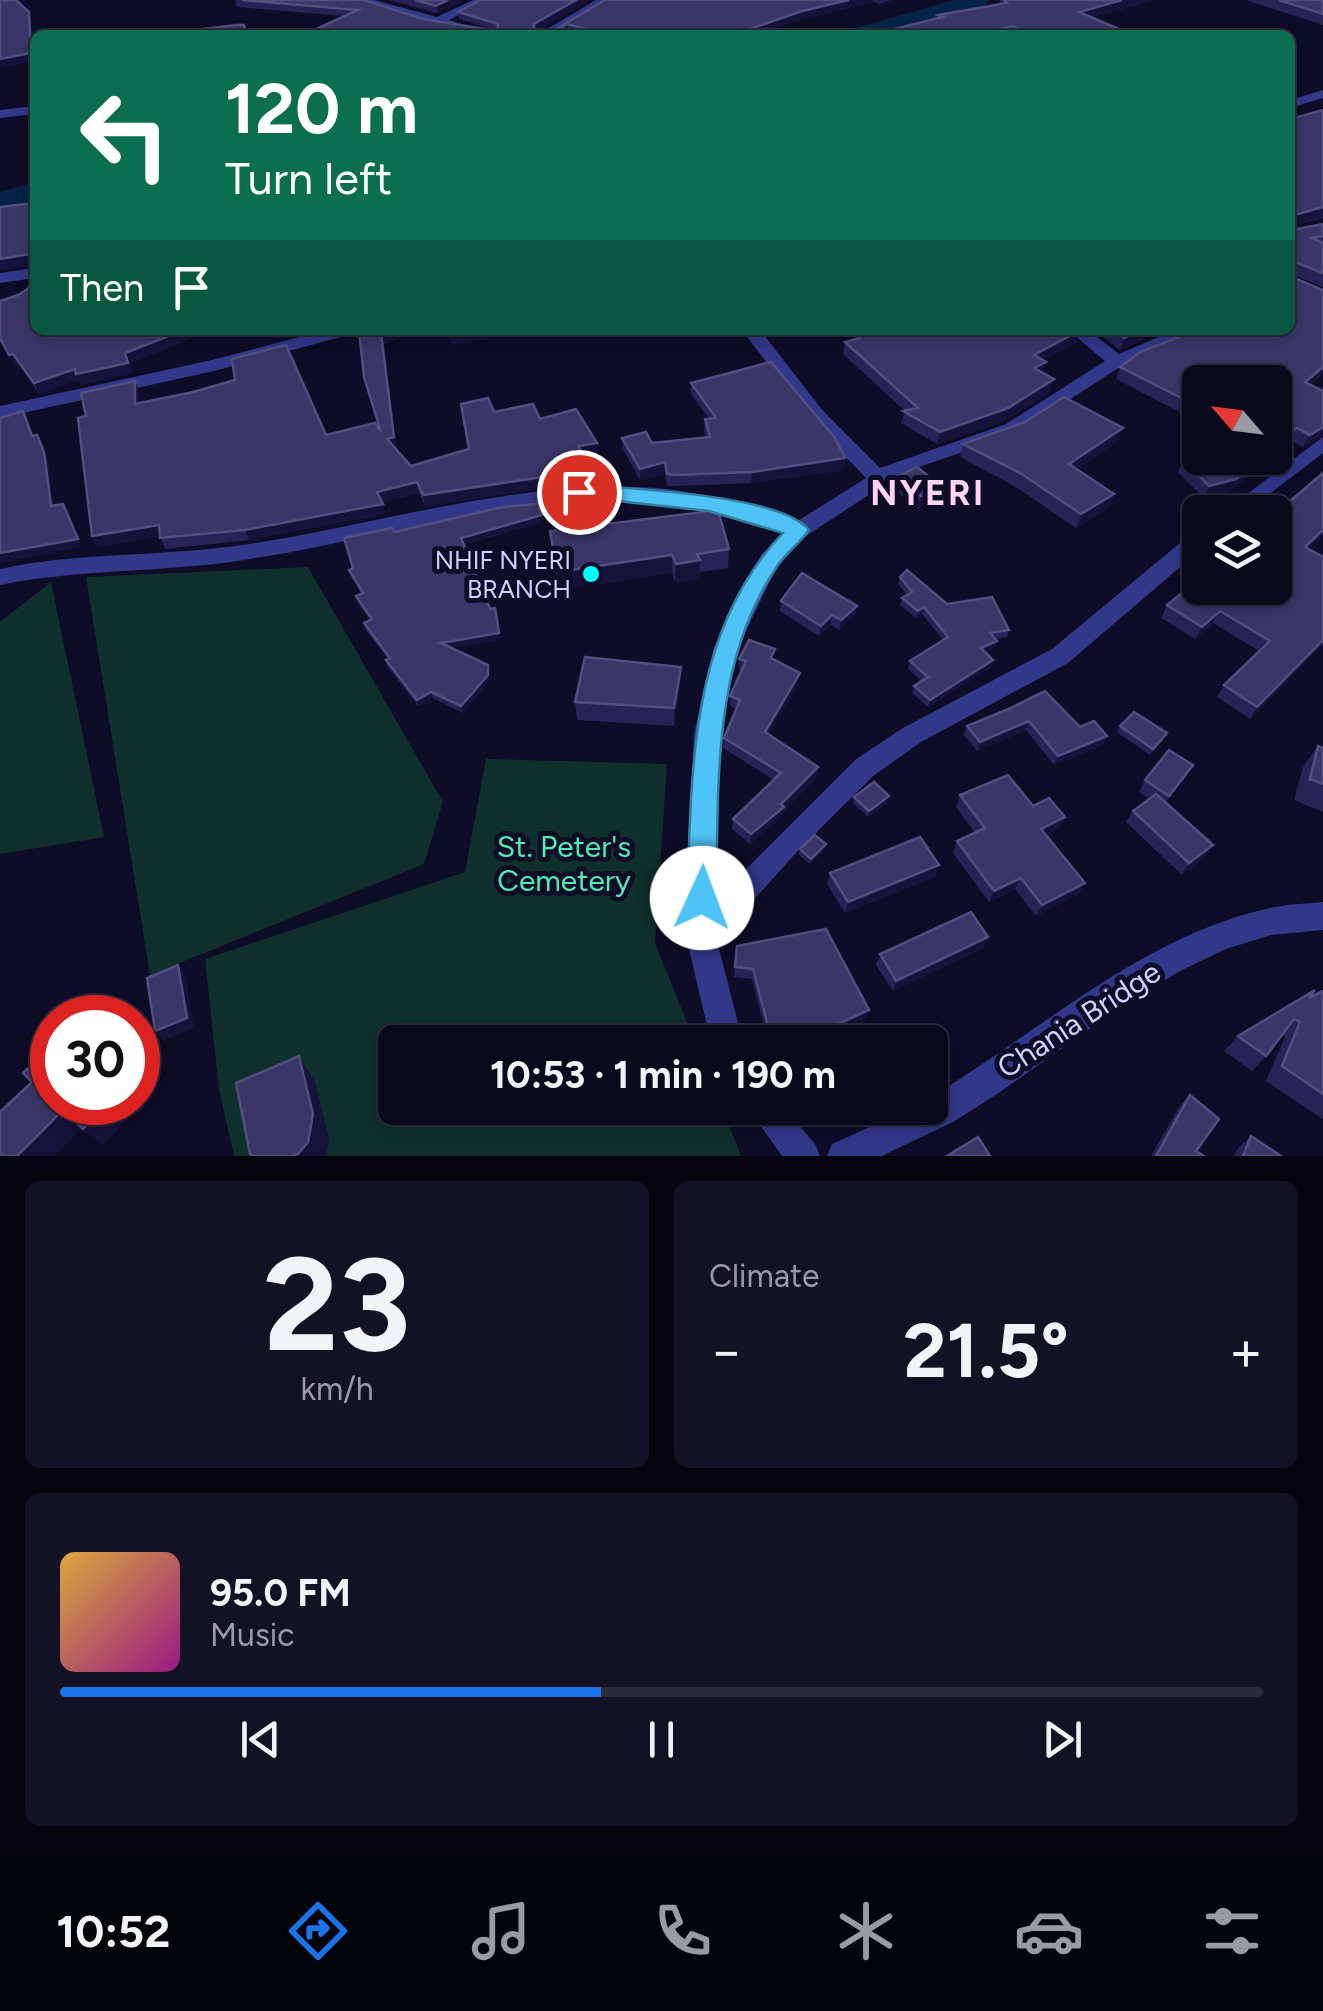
<!DOCTYPE html>
<meta charset="utf-8">
<style>
body{margin:0;font-family:Figtree,sans-serif;background:#131225;color:#f1f3f6;height:100vh;display:flex;flex-direction:column;font-size:38px;white-space:nowrap}
*{box-sizing:border-box;margin:0}
p{font-size:32px;color:#999aa3}
.icon{flex:none;width:55px;height:55px;fill:none;stroke:currentColor;stroke-width:2;stroke-linecap:round;stroke-linejoin:round}
.map{position:relative;height:1156px;overflow:hidden}
.drawer{display:flex;flex-direction:column;gap:25px;padding:25px;background:#06050f;flex:1}
.drawer>*{flex:none}
.guide{position:absolute;left:30px;top:30px;width:1265px;height:305px;border-radius:15px;box-shadow:0 5px 15px #0003,0 0 0 2px #2a2a3b;background:#0b6e4f;color:#fff;overflow:hidden}
.needle{width:65px;rotate:298deg}
.controls{position:absolute;left:1182px;top:365px;display:grid;gap:20px}
.controls a{display:grid;place-items:center;width:110px;height:110px;border-radius:15px;background:#0a091c;box-shadow:0 5px 15px #0003,0 0 0 2px #2a2a3b;font-size:50px}
.speed{position:absolute;left:30px;top:995px;display:flex;gap:20px;font-size:50px;font-weight:700;text-align:center}
.speed>*{display:grid;place-content:center;width:130px;height:130px;border-radius:50%;background:#0a091c;box-shadow:0 5px 15px #0003,0 0 0 2px #2a2a3b;line-height:1}
.speed .limit{border:15px solid #d22;background:#fff;color:#111}
.pin{position:absolute;display:grid;place-items:center;width:85px;height:85px;color:#fff;margin:-42px;border:5px solid #fff;border-radius:50%;box-shadow:0 2px 10px #0007}
.me{position:absolute;width:110px;margin:-55px;rotate:2deg;stroke-linejoin:round;filter:drop-shadow(0 0 8px #0008)}
.turn{display:flex;align-items:center;gap:35px;height:210px;padding:0 30px;font-size:45px}
.turn .icon{width:130px;height:130px;stroke-width:2.5}
.turn b{display:block;font-size:70px;line-height:85px}
.then{display:flex;align-items:center;height:95px;padding:0 30px;background:#0003;gap:20px;font-size:38px}
.big{font-size:75px;font-weight:700;line-height:1.1}
.drawer .widget{flex:1;display:flex;flex-direction:column;justify-content:center;gap:15px;min-width:0;padding:0 35px;border-radius:15px;background:#131225}
.drawer .dial{align-items:center;gap:0}
.dial b{font-size:130px;line-height:1}
.song{display:flex;align-items:center;gap:30px}
.cover{width:120px;height:120px;border-radius:15px;background:linear-gradient(135deg,hsl(40 70% 55%),hsl(310 70% 35%))}
.played{height:10px;border-radius:5px;background:linear-gradient(90deg,#1a73e8 45%,#2a2a3b 45%)}
.keys{display:flex;justify-content:space-around;direction:ltr}
.heat{display:flex;justify-content:space-between;align-items:center;font-size:55px;direction:ltr}
.drawer .tiles{flex:1;display:grid;gap:25px;grid-template-columns:1fr 1fr}
.widget:last-child{grid-column:span 2}
.trip{position:absolute;left:378px;top:1025px;width:570px;height:100px;border-radius:15px;background:#0a091c;box-shadow:0 5px 15px #0003,0 0 0 2px #2a2a3b;font-weight:700;line-height:100px;text-align:center}
.menu{display:flex;height:160px;justify-content:space-around;align-items:center;background:#04040b;color:#999aa3}
.menu .icon{width:70px;height:70px}
.menu .on{color:#1a73e8}
.menu b{font-size:45px;color:#f1f3f6}
.map>svg:first-child{display:block}
.green{fill:#0f302c}
.lines{fill:none;stroke-linecap:round;stroke-linejoin:round}
.river{fill:#042346;fill-rule:evenodd}
.minor{fill:#32388a;fill-rule:evenodd}
.wall{fill:#282356}
.shaded-wall{fill:#16123b}
.building{fill:#3a3668;stroke:#524e80;stroke-width:2.5}
.route{fill:#4fc3f7;stroke:#337fa1;stroke-width:2.5}
.poi-dot{fill:#00fcfb;stroke:#0e0c26;stroke-width:4}
.labels{text-anchor:middle;stroke-width:10;stroke-linejoin:round;paint-order:stroke}
.poi-label{font-size:25px;fill:#d1d1ff;stroke:#0e0c26;text-anchor:end}
.near-park-label{font-size:30px;fill:#50ecb5;stroke:#0e0c26}
.near-street-label{font-size:30px;fill:#d1d1ff;stroke:#0e0c26}
.district-label{font-size:35px;font-weight:bold;letter-spacing:2.5px;fill:#ffd3f3;stroke:#0e0c26}
</style>
<div class="map">
<svg width="1323" height="1156" viewBox="0 0 1323 1156">
<rect width="100%" height="100%" fill="#0e0c26"/>
<!-- green -->
<g class="green">
<path d="M308 567 443 802 424 864 150 975 86 577Z"/>
<path d="M51 582 104 837 0 854V622Z"/>
<path d="M486 759 667 764 655 943 695 1042H395V1108H722L741 1156H234L219 1089 205 959 465 872Z"/>
</g>
<g class="lines">
<!-- river -->
<g class="river">
<path d="M953 0H989L986 5 883 35H845L849 30Z"/>
<path d="M35 182V200L0 210V192Z"/>
</g>
<!-- minor -->
<g class="minor">
<path d="M355 0H374L437 17 473 0H488L449 20 498 35C466 35 383 15 355 0Z"/>
<path d="M596 0H610L552 35H537Z"/>
<path d="M1323 90V98L1290 108V100Z"/>
<path d="M35 106V114L0 118V110Z"/>
<path d="M35 268V278L0 283V273Z"/>
<path d="M326 330H355L352 334 214 371 0 418V406L212 360Z"/>
<path d="M742 330H760L824 412 880 468 1006 424 1105 361 1068 330H1088L1119 354 1175 330H1194L1184 342 1123 365 1020 432 902 473 806 536 778 565 738 647 720 734 716 899 855 760 903 728 1052 649 1192 533 1200 530V550L1068 663 921 742 873 776 795 854 717 941 743 1042H711L686 937 694 734 714 647 761 555 783 534C742 519 701 506 657 502 519 491 385 538 250 559 167 573 83 568 0 585V569L31 563C104 553 178 555 250 544 385 523 518 479 656 488 704 492 750 507 796 522L866 478 810 420Z"/>
<path d="M1323 437V453L1246 512H1223Z"/>
<path d="M1323 902V930L1271 935 1226 949 1182 970 1134 998 997 1094 953 1122 892 1151 882 1156H827L832 1144 912 1108H930V1098C1039 1032 1142 936 1270 908 1287 904 1305 904 1323 902Z"/>
<path d="M748 1108H785L815 1144 820 1156H782Z"/>
</g>
</g>
<!-- wall -->
<g class="wall">
<path d="M235 0H364L423 19 497 31 459 19 458 12 480 0H589L538 30 553 31 605 0H891L880 4 873 2 801 19 755 35H580L567 32 564 35H318L316 29 344 16 237 7Z"/>
<path d="M388 0H464L437 13Z"/>
<path d="M1000 0H1154L1092 17 1118 35H870L937 18 938 15 999 4Z"/>
<path d="M1246 0H1323V25Z"/>
<path d="M1323 110V218L1294 225 1296 229 1323 224V287L1294 275V278L1323 290V374L1310 385 1323 436 1303 447 1291 441 1275 382H1200V414L1193 419 1116 379 1120 367 1290 330 1298 117Z"/>
<path d="M18 295 129 364 133 373 81 385 79 379 39 394 19 364 15 366 0 339Z"/>
<path d="M359 330H428L383 344 396 448 411 466 469 449 494 412 540 419 597 454 583 456 588 479 550 487 425 506 419 493 382 502 385 514 249 540 165 549 160 536 97 547 92 536 86 416 135 381 139 391V403L326 435 380 430 364 377Z"/>
<path d="M853 330H1081L1077 342 1043 360 1042 373 1054 379 1050 392 1004 421 937 444 901 423 905 411 843 354 845 342 855 339Z"/>
<path d="M1094 330H1165L1120 350Z"/>
<path d="M691 383 845 458 844 470 751 483 676 486H667L665 474 640 480 623 449 622 438 652 443 706 438 704 431 705 419H709L691 394Z"/>
<path d="M1118 441 1077 469 1109 508 1076 528 1016 487 960 457 963 444Z"/>
<path d="M1183 460 1230 491 1204 498 1178 472Z"/>
<path d="M1323 473V535L1308 549 1323 557V644L1250 719 1217 697 1224 685 1259 651 1213 623 1195 639 1161 618 1167 605Z"/>
<path d="M897 477 941 486 938 499 918 509 895 490Z"/>
<path d="M560 509 542 514 543 522 464 544 500 640 452 648 488 665 489 681 463 713 433 698 418 706 388 667 386 660 388 659 366 630 364 623 370 620 358 603 356 596 361 594 349 570 353 568 394 532Z"/>
<path d="M550 531 729 549 728 568 700 572 699 579 675 582 672 573 559 590Z"/>
<path d="M900 577 947 604 1009 630 1007 637 996 639 995 648 985 652 990 668 928 707 912 693 914 686 922 681 908 669 910 661 943 640 922 614 916 618 900 605 902 598 907 595 898 584Z"/>
<path d="M781 601 857 606 855 615 839 630 831 625 819 636 780 611Z"/>
<path d="M739 659H774L798 684 768 734 818 767 817 777 783 811 782 816 750 844 732 829 733 819 774 780 723 748 724 738 736 709 730 706V696L742 670 739 669Z"/>
<path d="M680 685 674 726 577 720 575 702Z"/>
<path d="M1011 708 1080 727 1107 736 1103 745 1054 765 1026 730 977 751 964 735 967 726Z"/>
<path d="M1120 726 1164 739 1150 755 1117 732Z"/>
<path d="M1318 746 1323 748V812L1294 800 1303 767Z"/>
<path d="M1193 765 1166 803 1205 857 1182 875 1126 822 1133 811 1149 799 1139 792 1145 780Z"/>
<path d="M960 795 1033 806 1059 829 1046 835 1079 894 1036 916 1015 889 989 902 953 853 957 841 975 833 956 807Z"/>
<path d="M854 797 887 802 868 817 853 803Z"/>
<path d="M800 849H825L810 864 799 855Z"/>
<path d="M830 873 935 877 845 913 827 884Z"/>
<path d="M988 937 983 948 893 991 876 965 880 954Z"/>
<path d="M737 946 866 1020 834 1035 791 1042H768L752 979 734 977Z"/>
<path d="M1323 991V1119L1266 1081 1285 1037 1282 1035 1266 1056 1252 1071 1224 1051 1238 1036Z"/>
<path d="M1190 1095 1196 1151 1204 1156H1151L1179 1107Z"/>
<path d="M1251 1136 1281 1156H1234L1238 1148Z"/>
</g>
<!-- shaded-wall -->
<g class="shaded-wall">
<path d="M448 0H464L437 13 436 6Z"/>
<path d="M576 0H589L535 32 534 35V24Z"/>
<path d="M849 0H873V2L801 19 755 35 747 30 802 11Z"/>
<path d="M1122 0H1154L1077 21 1079 12Z"/>
<path d="M29 12 31 20 34 61 0 68V59Z"/>
<path d="M566 24 567 32 564 35H556Z"/>
<path d="M1013 26 1011 35H974Z"/>
<path d="M1119 29 1118 35H1098Z"/>
<path d="M1323 207 1322 217 1290 226 1291 216Z"/>
<path d="M30 254 34 264 0 270V259Z"/>
<path d="M184 330H214L129 364 133 373 81 385 79 379 39 394 34 383 125 353Z"/>
<path d="M392 330H428L383 344 396 448 387 439 381 333Z"/>
<path d="M479 330H496L497 337 451 345 450 335Z"/>
<path d="M1081 330 1077 342 1030 367 1034 355Z"/>
<path d="M1142 330H1165L1120 350 1124 338Z"/>
<path d="M13 354 19 364 15 366 9 355Z"/>
<path d="M1046 362 1042 374 1034 368Z"/>
<path d="M1323 367V374L1299 394 1305 382Z"/>
<path d="M1054 379 1050 392 1004 421 937 444 940 432Z"/>
<path d="M135 381 139 391 140 415 135 404Z"/>
<path d="M1200 406V414L1193 419 1199 407Z"/>
<path d="M1323 427V436L1303 447 1310 435Z"/>
<path d="M1123 428 1118 441 1065 477 1069 464Z"/>
<path d="M1297 428 1291 441 1275 454V447Z"/>
<path d="M37 435 48 460 55 514 51 506Z"/>
<path d="M597 443V454L580 457 579 446Z"/>
<path d="M845 458 844 470 751 483 752 472Z"/>
<path d="M1262 458H1271L1230 491 1204 498 1209 486Z"/>
<path d="M665 462V474L640 480V469Z"/>
<path d="M587 468 588 479 550 487 425 506 423 495Z"/>
<path d="M417 482 419 493 380 502 377 492Z"/>
<path d="M941 486 938 499 918 509 921 496Z"/>
<path d="M1114 494 1109 508 1076 528 1081 514Z"/>
<path d="M560 502V509L539 515V508Z"/>
<path d="M383 504 385 514 249 540 245 530Z"/>
<path d="M67 512 82 547 0 563V553Z"/>
<path d="M542 515 543 522 462 544 461 538Z"/>
<path d="M159 525 164 535 97 547 92 536Z"/>
<path d="M1323 530V535L1297 559 1305 547Z"/>
<path d="M672 555V573L559 590 557 572Z"/>
<path d="M700 560 699 579 675 582 676 564Z"/>
<path d="M857 606 855 615 839 630 841 620Z"/>
<path d="M924 607 922 614 916 618 918 611Z"/>
<path d="M1220 611 1213 623 1195 639 1202 627Z"/>
<path d="M832 615 831 625 819 636 821 626Z"/>
<path d="M499 633 500 640 443 650 441 643Z"/>
<path d="M1323 640V644L1250 719 1257 707Z"/>
<path d="M997 641 995 648 978 655 981 648Z"/>
<path d="M993 660 990 668 928 707 930 700Z"/>
<path d="M488 665 489 681 463 713 461 706Z"/>
<path d="M681 667 680 685 674 726V708Z"/>
<path d="M800 673 798 684 764 742 765 732Z"/>
<path d="M431 692 433 698 418 706 417 700Z"/>
<path d="M1029 721 1026 730 977 751 980 742Z"/>
<path d="M1107 736 1103 745 1054 765 1058 756Z"/>
<path d="M1193 765 1186 777 1162 808 1169 796Z"/>
<path d="M818 767 817 777 783 811 782 816 750 844 751 834Z"/>
<path d="M889 796 887 802 868 817 869 811Z"/>
<path d="M1065 817 1059 829 1036 841 1041 829Z"/>
<path d="M826 844 825 849 810 864 811 859Z"/>
<path d="M1213 845 1205 857 1182 875 1189 863Z"/>
<path d="M939 865 935 877 845 913 848 902Z"/>
<path d="M1021 878 1015 889 989 902 994 891Z"/>
<path d="M1085 883 1079 894 1036 916 1042 905Z"/>
<path d="M988 937 983 948 893 991 896 981Z"/>
<path d="M178 965 186 976 194 1028 163 1041 155 1031Z"/>
<path d="M869 1010 866 1020 834 1035 836 1025Z"/>
<path d="M299 1056 315 1082 329 1139 326 1156H292Z"/>
<path d="M108 1102H129L136 1110 102 1146 83 1129Z"/>
<path d="M63 1110 82 1128 54 1156H17Z"/>
</g>
<!-- building -->
<g class="building">
<path d="M0 0H16L29 12 31 53 0 59Z"/>
<path d="M242 0H364L423 19 497 31 498 24 458 12 480 0H576L534 24V30L553 31 605 0H849L802 11 747 30 754 35H612L566 24 556 35H324L329 32 316 29 358 10Z"/>
<path d="M415 0H448L436 6Z"/>
<path d="M1004 0H1122L1079 12 1119 29 1098 35H1032L1013 26 974 35H870L943 17 938 15 1007 3Z"/>
<path d="M1279 0H1323V14Z"/>
<path d="M236 25H244L247 35H197L196 30Z"/>
<path d="M1323 110V207L1291 216 1296 229 1323 224V236L1312 238 1323 243V273L1292 261 1294 278 1323 290V367L1305 382 1323 391V427L1310 435 1297 428 1275 447V382H1200V406L1199 407 1120 367 1142 351 1190 333 1192 330H1290V113L1298 117Z"/>
<path d="M35 203V280L29 272 34 258 30 254 0 259V207Z"/>
<path d="M35 284V330H184L125 353 128 363 76 374 75 369 34 383 13 354 9 355 0 338V301L18 295Z"/>
<path d="M359 330H392L381 333 394 437 387 439 411 466 469 449 461 404 488 398 494 412 533 404 540 419 576 409 597 443 579 446 587 468 549 476 423 495 417 482 377 492 383 504 245 530 160 538 159 525 92 536 78 418 86 416 81 393 135 381V404L193 392 235 380 232 359 286 345 326 435 375 423 381 432 364 377Z"/>
<path d="M448 330H479L450 335Z"/>
<path d="M858 330H1081L1034 355 1046 362 1034 368 1054 379 1008 408 940 432 903 411 918 408 845 342 860 338Z"/>
<path d="M1114 330H1142L1124 338Z"/>
<path d="M771 362 835 438 845 458 752 472 676 475 667 474 665 462 640 469 622 438 646 432 652 443 710 437 705 419 716 418 691 383Z"/>
<path d="M1064 397 1123 428 1069 464 1114 494 1081 514 1020 473 963 444 1025 422Z"/>
<path d="M23 411 32 436 37 435 44 452 51 506 63 504 78 539 0 553V418Z"/>
<path d="M1200 456V458H1262L1236 479 1209 486 1183 460Z"/>
<path d="M917 467 941 486 921 496 897 477Z"/>
<path d="M1323 473V530L1305 547 1323 557V640L1257 707 1224 685 1270 641 1220 611 1202 627 1167 605 1200 578V588H1275V514Z"/>
<path d="M560 502 539 508 542 515 461 538 490 609 495 608 499 633 441 643 488 665V675L461 706 431 692 417 700 386 660 390 658 364 623 372 619 356 596 363 593 349 570 353 568 344 538 392 528 394 532 503 507Z"/>
<path d="M718 510 729 549 697 554 700 560 676 564 672 555 557 572 550 531Z"/>
<path d="M907 570 947 604 992 597 1009 630 990 633 997 641 981 648 993 660 930 700 914 686 928 677 910 661 948 637 924 607 918 611 902 598 912 592 900 577Z"/>
<path d="M802 573 857 606 841 620 832 615 821 626 781 601Z"/>
<path d="M749 640 775 649 771 658 800 673 765 732 818 767 781 804 784 807 751 834 733 819 781 773 724 738 740 700 730 696 746 661 739 659Z"/>
<path d="M585 657 681 667 674 708 575 702Z"/>
<path d="M1045 691 1080 727 1094 721 1107 736 1058 756 1029 721 980 742 967 726 1011 708Z"/>
<path d="M1134 712 1167 733 1153 749 1120 726Z"/>
<path d="M1318 746 1323 748V784L1310 779Z"/>
<path d="M1169 750 1193 765 1169 796 1145 780Z"/>
<path d="M1008 775 1033 806 1049 798 1065 817 1041 829 1085 883 1042 905 1021 878 994 891 957 841 985 828 960 795Z"/>
<path d="M874 782 889 796 869 811 854 797Z"/>
<path d="M1156 794 1213 845 1189 863 1133 811Z"/>
<path d="M815 835 826 844 811 859 800 849Z"/>
<path d="M920 837 939 865 848 902 830 873Z"/>
<path d="M971 912 988 937 896 981 880 954Z"/>
<path d="M826 929 869 1010 836 1025 771 1037 753 969 735 967 737 946Z"/>
<path d="M178 965 187 1018 155 1031 147 978Z"/>
<path d="M1315 990 1309 998 1323 991V1094L1282 1066 1300 1022 1294 1019 1266 1056 1238 1036Z"/>
<path d="M52 1044V1102H108L83 1129 63 1110 17 1156H3L0 1153V1112L32 1082 23 1073Z"/>
<path d="M299 1056 313 1114 308 1142 298 1154 292 1156H253L250 1154 236 1083Z"/>
<path d="M1190 1095 1219 1119 1196 1151 1204 1156H1156Z"/>
<path d="M1251 1136 1281 1156H1243Z"/>
<path d="M978 1137 990 1156H947Z"/>
</g>
<!-- route -->
<path class="route" d="M579 484C627 489 780 494 809 530 800 543 787 552 778 565 711 662 719 786 716 898L712 908 702 912 691 908 687 898C692 772 689 630 783 533L709 511 571 496 568 492Z"/>
<!-- markers -->
<circle class="poi-dot" cx="591" cy="574" r="10"/>
<g class="labels">
<!-- poi labels -->
<g class="poi-label">
<text x="571" y="569">NHIF NYERI<tspan x="571" dy="29">BRANCH</tspan></text>
</g>
<!-- near-park labels -->
<g class="near-park-label">
<text x="564" y="857">St. Peter's<tspan x="564" dy="34">Cemetery</tspan></text>
</g>
<!-- near-street labels -->
<g class="near-street-label">
<text transform="translate(1079 1020) rotate(-33)" y="10">Chania Bridge</text>
</g>
<!-- district labels -->
<g class="district-label">
<text x="928" y="505">NYERI</text>
</g>
</g>
</svg>
<div class="controls">
<a><svg class="needle" viewBox="-14 -14 28 28"><path d="M0-13l5 13h-10z" fill="#e53935"/><path d="M0 13l5-13h-10z" fill="#999aa3"/></svg></a>
<a><svg class="icon" aria-label="layers" viewBox="0 0 24 24"><path d="M12 4l9 5-9 5-9-5zM3 14l9 5 9-5"/></svg></a>
</div>
<div class="speed"><div class="limit">30</div></div>
<div class="pin" style="left:579px;top:492px;background:#d93025"><svg class="icon" aria-label="arrive" viewBox="0 0 24 24"><path d="M6 21V4h12l-3 4 3 4H6"/></svg></div>
<svg class="me" style="left:702px;top:898px" viewBox="-20 -20 40 40"><circle r="19" fill="#fff"/><path d="M0-13L10 11 0 6-10 11z" fill="#4fc3f7"/></svg>
<div class="trip">10:53 · 1 min · 190 m</div>
<div class="guide">
<div class="turn"><svg class="icon" aria-label="left" viewBox="0 0 24 24"><path d="M17 20v-9H6M10 6l-5 5 5 5"/></svg><div><b>120 m</b>Turn left</div></div>
<div class="then">Then<svg class="icon" aria-label="arrive" viewBox="0 0 24 24"><path d="M6 21V4h12l-3 4 3 4H6"/></svg></div>
</div>
</div>
<section class="drawer">
<div class="tiles">
<div class="widget dial"><b>23</b><p>km/h</p></div>
<div class="widget"><p>Climate</p>
<div class="heat"><a>−</a><b class="big">21.5°</b><a>+</a></div>
</div>
<div class="widget">
<div class="song"><i class="cover"></i><div><b>95.0 FM</b><p>Music</p></div></div>
<div class="played"></div>
<div class="keys"><svg class="icon" aria-label="previous" viewBox="0 0 24 24"><path d="M18 5L8 12l10 7zM5 5v14"/></svg><svg class="icon" aria-label="pause" viewBox="0 0 24 24"><path d="M8 5v14M16 5v14"/></svg><svg class="icon" aria-label="next" viewBox="0 0 24 24"><path d="M6 5l10 7-10 7zM19 5v14"/></svg></div>
</div>
</div>
</section>
<nav class="menu">
<b>10:52</b>
<svg class="icon on" aria-label="directions" viewBox="0 0 24 24"><path d="M12 3l9 9-9 9-9-9zM9 14v-3h6M13 9l2 2-2 2"/></svg>
<svg class="icon" aria-label="music" viewBox="0 0 24 24"><path d="M9 18V5l10-2v13"/><circle cx="6" cy="18" r="3"/><circle cx="16" cy="16" r="3"/></svg>
<svg class="icon" aria-label="phone" viewBox="0 0 24 24"><path d="M5 4h4l2 5-3 2q2 4 5 5l2-3 5 2v4C11 20 4 13 5 4z"/></svg>
<svg class="icon" aria-label="climate" viewBox="0 0 24 24"><path d="M12 3v18M4 7l16 10M4 17L20 7"/></svg>
<svg class="icon" aria-label="car" viewBox="0 0 24 24"><path d="M5 17H2v-5l4-1 3-4h7l3 4 3 1v5h-3M9 17h6M6 11h13"/><circle cx="7" cy="17" r="2"/><circle cx="17" cy="17" r="2"/></svg>
<svg class="icon" aria-label="filters" viewBox="0 0 24 24"><path d="M4 7h16M4 17h16"/><circle cx="9" cy="7" r="2"/><circle cx="15" cy="17" r="2"/></svg>
</nav>
